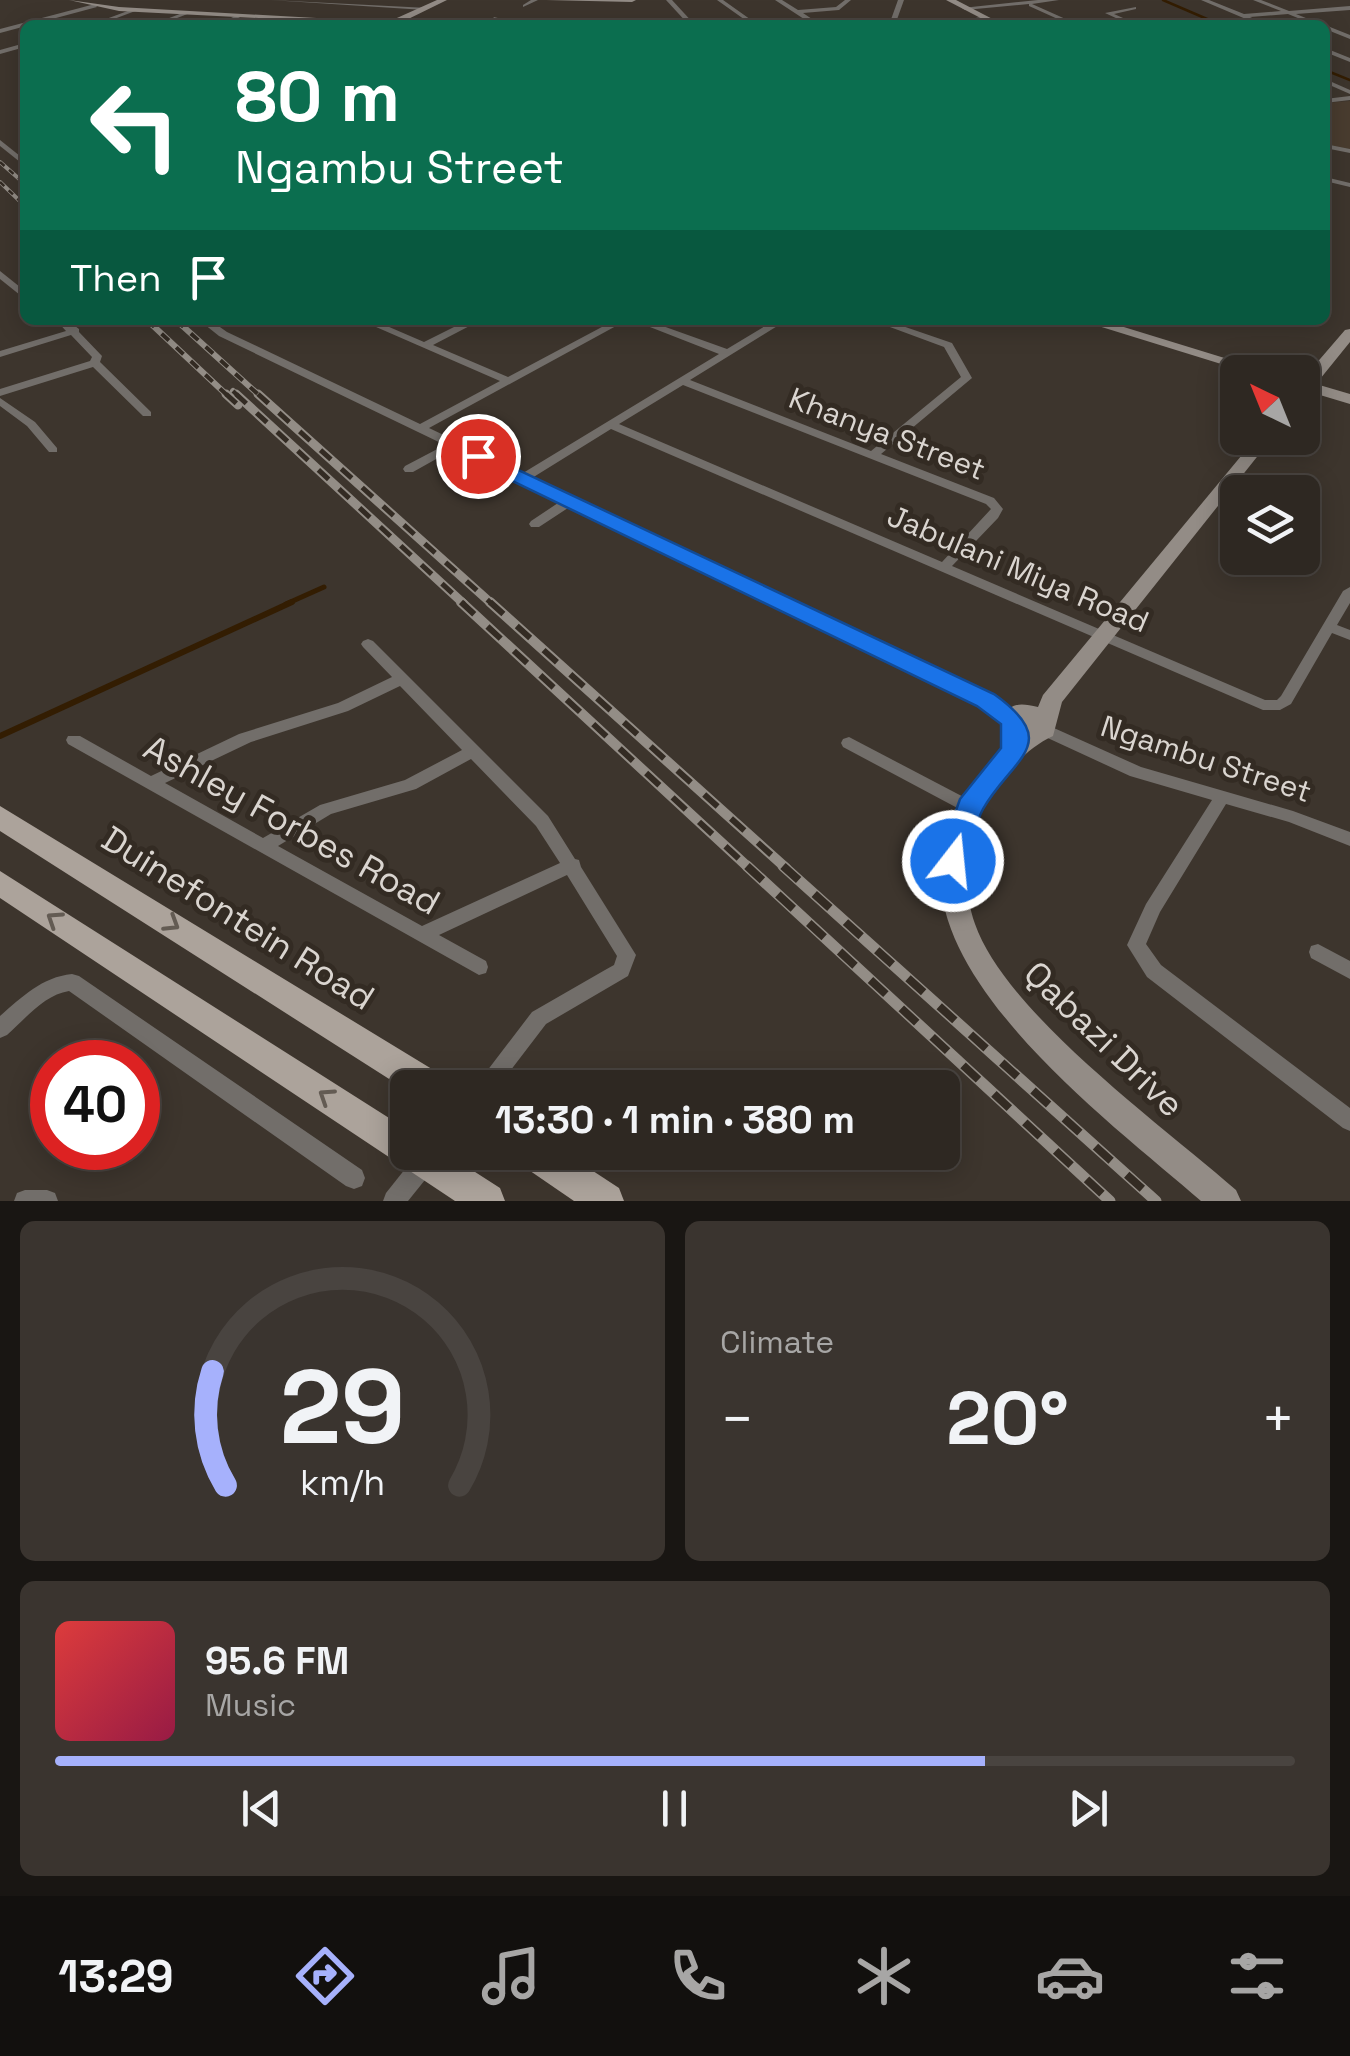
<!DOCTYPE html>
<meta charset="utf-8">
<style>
body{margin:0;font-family:"Space Grotesk",sans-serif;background:#3a342f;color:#f1f3f6;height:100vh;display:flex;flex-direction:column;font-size:38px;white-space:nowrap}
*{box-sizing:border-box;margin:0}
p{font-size:32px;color:#a7a6a5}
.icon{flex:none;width:55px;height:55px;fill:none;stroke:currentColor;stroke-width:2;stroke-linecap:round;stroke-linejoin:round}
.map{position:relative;height:1201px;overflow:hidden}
.panel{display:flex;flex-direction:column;gap:20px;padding:20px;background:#191613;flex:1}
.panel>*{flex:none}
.top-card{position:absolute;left:20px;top:20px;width:1310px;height:305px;border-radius:15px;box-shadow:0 5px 25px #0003,0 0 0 2px #494440;background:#0b6e4f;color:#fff;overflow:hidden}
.needle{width:65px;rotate:317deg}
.buttons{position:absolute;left:1220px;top:355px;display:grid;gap:20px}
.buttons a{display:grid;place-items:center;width:100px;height:100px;border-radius:15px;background:#2e2822;box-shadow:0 5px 25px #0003,0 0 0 2px #494440;font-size:50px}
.speed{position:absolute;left:30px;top:1040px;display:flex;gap:20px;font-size:50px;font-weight:700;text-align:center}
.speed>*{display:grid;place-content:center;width:130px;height:130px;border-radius:50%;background:#2e2822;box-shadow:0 5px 25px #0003,0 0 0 2px #494440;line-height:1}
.speed .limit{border:15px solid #d22;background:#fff;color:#111}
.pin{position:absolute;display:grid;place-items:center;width:85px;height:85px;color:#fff;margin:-42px;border:5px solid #fff;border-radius:50%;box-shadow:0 2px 10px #0007}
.me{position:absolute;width:110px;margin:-55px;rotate:16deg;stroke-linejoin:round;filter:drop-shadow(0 0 8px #0008)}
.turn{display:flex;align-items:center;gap:35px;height:210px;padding:0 50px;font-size:45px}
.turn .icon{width:130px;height:130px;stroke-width:2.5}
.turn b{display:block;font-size:70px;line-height:85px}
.then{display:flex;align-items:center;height:95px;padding:0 50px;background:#0003;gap:20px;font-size:38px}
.big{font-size:75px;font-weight:800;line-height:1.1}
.panel .widget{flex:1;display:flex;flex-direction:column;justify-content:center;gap:15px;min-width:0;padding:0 35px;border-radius:15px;background:#3a342f}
.panel .dial{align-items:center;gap:0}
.dial svg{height:260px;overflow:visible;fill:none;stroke:#494440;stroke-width:7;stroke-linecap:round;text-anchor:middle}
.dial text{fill:#f1f3f6;stroke:none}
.song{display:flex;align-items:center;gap:30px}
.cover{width:120px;height:120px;border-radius:15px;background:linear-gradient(135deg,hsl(0 70% 55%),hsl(340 70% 35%))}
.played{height:10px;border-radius:5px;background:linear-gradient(90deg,#a6b1fc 75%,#494440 75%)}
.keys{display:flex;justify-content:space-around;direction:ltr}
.heat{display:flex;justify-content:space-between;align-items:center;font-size:55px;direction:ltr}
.panel .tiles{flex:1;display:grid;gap:20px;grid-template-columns:1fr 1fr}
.widget:last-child{grid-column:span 2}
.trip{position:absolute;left:390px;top:1070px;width:570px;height:100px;border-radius:15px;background:#2e2822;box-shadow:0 5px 25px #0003,0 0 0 2px #494440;font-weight:800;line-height:100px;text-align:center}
.tabs{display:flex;height:160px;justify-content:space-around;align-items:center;background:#12100e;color:#a7a6a5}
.tabs .icon{width:70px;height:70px}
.tabs .on{color:#a6b1fc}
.tabs b{font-size:45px;color:#f1f3f6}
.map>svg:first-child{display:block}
.built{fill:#493c2f}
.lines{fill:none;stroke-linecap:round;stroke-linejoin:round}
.stream-far2{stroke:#331d02;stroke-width:2.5}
.stream-far1{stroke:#331d02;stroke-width:5}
.stream{stroke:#331d02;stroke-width:6}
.street{fill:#726e6a;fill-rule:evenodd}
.secondary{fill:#938c86;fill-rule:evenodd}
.primary{fill:#aca39b;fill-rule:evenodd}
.rail-far4-casing{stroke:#938d86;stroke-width:4}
.rail-far3-casing{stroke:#938d86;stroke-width:6}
.rail-far2-casing{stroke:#938d86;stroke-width:9}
.rail-far1-casing{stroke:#938d86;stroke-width:10}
.rail-casing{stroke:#938d86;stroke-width:11}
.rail-far4{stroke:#332b23;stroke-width:2.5;stroke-dasharray:6;stroke-linecap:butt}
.rail-far3{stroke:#332b23;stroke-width:4;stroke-dasharray:10;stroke-linecap:butt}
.rail-far2{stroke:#332b23;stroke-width:5;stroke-dasharray:14;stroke-linecap:butt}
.rail-far1{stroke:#332b23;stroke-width:6;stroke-dasharray:18;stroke-linecap:butt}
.rail{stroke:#332b23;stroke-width:8;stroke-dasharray:21;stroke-linecap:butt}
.oneway{stroke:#635b53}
.route{fill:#1a73e8;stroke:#114b97;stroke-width:2.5}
.labels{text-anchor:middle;stroke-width:10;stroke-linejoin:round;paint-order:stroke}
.street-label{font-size:30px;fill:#dad5d0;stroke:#332b23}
.near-street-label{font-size:35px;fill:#dad5d0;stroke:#332b23}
</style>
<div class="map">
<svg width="1350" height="1201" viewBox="0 0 1350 1201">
<rect width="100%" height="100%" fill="#3d352d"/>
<!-- built -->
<path class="built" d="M1350 101V149L1325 144V103Z"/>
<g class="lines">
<!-- stream-far2 -->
<g class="stream-far2">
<path d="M1163 0 1221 25"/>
<path d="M1325 70 1350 80"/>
</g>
<!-- stream-far1 -->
<path class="stream-far1" d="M286 604 324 587"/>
<!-- stream -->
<path class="stream" d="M0 736 292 602"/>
<!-- street -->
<g class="street">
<path d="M270 0 428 8 425 10Z"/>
<path d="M531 0H538L523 7V5Z"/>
<path d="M666 0H672L695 25H689Z"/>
<path d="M717 0H723L754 22 751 25H745L748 22Z"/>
<path d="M775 0H782L798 10 836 7 845 0H851L839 10 803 13 812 19 813 25H807V21Z"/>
<path d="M898 0H904L895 25H889Z"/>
<path d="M1038 0H1059L1032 4 1079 25H1071L1029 6V4L965 10 962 8Z"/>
<path d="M1201 0H1209L1244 14 1281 11 1253 0H1261L1289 11 1350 6V10L1296 14 1323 25H1315L1288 14 1250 17 1268 25H1260Z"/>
<path d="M95 4 97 7 0 33V29Z"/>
<path d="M1136 7V9L1114 14 1139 25H1131L1105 13Z"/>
<path d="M133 9 138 10 98 25H90Z"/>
<path d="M185 12 190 13 159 25H151Z"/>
<path d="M237 15 242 16 225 25H217Z"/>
<path d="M986 16 988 19 947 25 950 23Z"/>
<path d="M494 17 521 24 522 25 492 20Z"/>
<path d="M299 18 304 19 292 25H284Z"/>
<path d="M854 18 857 20 855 25H849Z"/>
<path d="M1325 25 1350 35V39L1325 29Z"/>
<path d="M25 43V47L0 54V50Z"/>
<path d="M1325 48 1350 58V62L1325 52Z"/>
<path d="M1325 79 1350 90V94L1325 83Z"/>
<path d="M1350 96V100L1325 103V99Z"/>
<path d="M0 140 25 160V166L0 146Z"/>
<path d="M1325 144 1350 149V153L1325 148Z"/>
<path d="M1325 177 1350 183V187L1325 181Z"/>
<path d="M0 271 25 291V299L0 279Z"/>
<path d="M56 320H67L79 329V332L102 356 100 362 151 412V416H143L93 367 0 396V389L90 361 92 357 71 335 0 357V351L66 331Z"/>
<path d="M199 320H210L227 332 420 424 500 381 360 320H373L424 342 468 320H481L433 345 508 377 615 320H627L429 428 523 473 719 354 632 320H646L727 349 775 320H787L690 380 871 451 961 377 944 347 871 320H885L952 343 972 378 881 454 994 498 1003 509 998 518 952 566 1265 700H1277L1281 696 1343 591 1350 587V603L1337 625 1350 630V640L1332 633 1291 704 1280 710H1263L611 429 532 478 991 696 1017 715 1020 719 1017 723 1012 724 981 704 571 506 539 527H531L529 524 531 521 561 501 454 449 413 472H405L403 469 405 466 445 445 219 336ZM683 385 986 504 991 509 942 562 619 424Z"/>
<path d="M0 398 35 422 57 448V452H49L27 426 0 406Z"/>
<path d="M368 639 373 641 548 816 575 859 579 860 581 867 636 955 628 976 546 1024 497 1088H474L532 1012 605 970 614 965 617 956 567 875 439 935 486 961 488 967 486 973 479 975 68 744 66 740 68 736H80L151 776 239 734 338 703 392 677 363 647 361 644 363 641ZM400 686 462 750 405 780 320 805 263 838 165 783 251 742 348 711ZM471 759 536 826 560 863 422 926 278 846 331 814 416 789Z"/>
<path d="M1045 724 1141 767 1293 811 1350 832V846L1289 822 1226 804 1160 912 1146 944 1161 965 1350 1108V1131L1343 1128 1147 977 1127 945 1146 904 1212 800 1130 776 1039 734 1037 730 1039 726Z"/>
<path d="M849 737 975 803 977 807 975 811 969 813 963 811 843 747 841 743 843 739Z"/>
<path d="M1318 944 1350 961V979L1311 958 1309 952 1311 946Z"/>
<path d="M72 974 79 976 362 1170 365 1178 362 1186 354 1189 346 1186 69 991C44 995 25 1019 7 1035L0 1038V1016C22 997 42 977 72 974Z"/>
<path d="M422 1152 433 1154 436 1162 433 1170 408 1201H383L386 1193 417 1154Z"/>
<path d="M25 1190H47L55 1193 58 1201H14L17 1193Z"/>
</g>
<!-- secondary -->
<g class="secondary">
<path d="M69 0 119 7 388 22 437 0H447L396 25 119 11Z"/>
<path d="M546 0H636L632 2Z"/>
<path d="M946 0H956L1004 25H994Z"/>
<path d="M1079 320H1101L1270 372H1247Z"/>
<path d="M1350 329V342L1316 384 1350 394V404L1310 392 1302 397V380L1345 330Z"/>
<path d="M1256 438H1272L1062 702 1053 736C1022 750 998 782 982 812 965 847 962 887 975 924 1006 1013 1163 1126 1236 1190L1241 1201H1201C1115 1125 894 965 949 830 963 794 987 766 1014 737L1001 719C1011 702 1020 703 1038 707L1043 695Z"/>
</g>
<!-- primary -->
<g class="primary">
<path d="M0 806 445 1077 450 1088H408V1091L0 831Z"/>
<path d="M0 871 408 1130V1152H444L500 1188 505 1201H455L0 898Z"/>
<path d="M515 1152H564L619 1188 624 1201H574L520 1164Z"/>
</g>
<defs>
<g id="rail-far4">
<path d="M0 162 25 184"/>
<path d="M0 182 25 206"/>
</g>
<g id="rail-far3">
<path d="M147 320 229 397"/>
<path d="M176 320 261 397"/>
<path d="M233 391 239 397"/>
</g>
<g id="rail-far2">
<path d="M226 394 238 405"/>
<path d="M236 394 464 604"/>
<path d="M258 394 492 604"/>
</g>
<g id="rail-far1">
<path d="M461 602 749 868"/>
<path d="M490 602 786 868"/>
</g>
<g id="rail">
<path d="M747 866 1110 1201"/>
<path d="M783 866 1156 1201"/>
</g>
</defs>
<!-- rail-far4 casing -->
<use href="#rail-far4" class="rail-far4-casing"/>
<!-- rail-far3 casing -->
<use href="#rail-far3" class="rail-far3-casing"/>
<!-- rail-far2 casing -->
<use href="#rail-far2" class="rail-far2-casing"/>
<!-- rail-far1 casing -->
<use href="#rail-far1" class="rail-far1-casing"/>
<!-- rail casing -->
<use href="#rail" class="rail-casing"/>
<!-- rail-far4 -->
<use href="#rail-far4" class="rail-far4"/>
<!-- rail-far3 -->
<use href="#rail-far3" class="rail-far3"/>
<!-- rail-far2 -->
<use href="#rail-far2" class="rail-far2"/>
<!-- rail-far1 -->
<use href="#rail-far1" class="rail-far1"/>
<!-- rail -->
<use href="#rail" class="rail"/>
</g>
<!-- one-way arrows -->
<defs><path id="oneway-chevron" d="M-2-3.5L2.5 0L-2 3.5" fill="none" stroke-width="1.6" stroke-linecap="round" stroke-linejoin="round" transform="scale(2.5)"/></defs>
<g class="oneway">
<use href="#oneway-chevron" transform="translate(54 919) rotate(-147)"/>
<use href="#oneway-chevron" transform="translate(172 924) rotate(32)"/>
<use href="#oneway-chevron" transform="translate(326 1096) rotate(-147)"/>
</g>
<!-- route -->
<path class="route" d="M478 451 994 694C1064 744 1012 758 983 809 973 827 973 850 963 869L953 873 943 869 938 861 960 799 1001 748V724L977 706 471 461V452Z"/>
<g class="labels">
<!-- street labels -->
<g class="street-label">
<text transform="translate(887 434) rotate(21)" y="10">Khanya Street</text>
<text transform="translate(1018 569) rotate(23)" y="10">Jabulani Miya Road</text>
<text transform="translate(1206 759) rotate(18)" y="10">Ngambu Street</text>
</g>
<!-- near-street labels -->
<g class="near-street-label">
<text transform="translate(292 825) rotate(29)" y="12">Ashley Forbes Road</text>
<text transform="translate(238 918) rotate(32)" y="12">Duinefontein Road</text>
<text transform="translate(1104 1039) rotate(44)" y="12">Qabazi Drive</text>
</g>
</g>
</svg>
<div class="buttons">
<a><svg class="needle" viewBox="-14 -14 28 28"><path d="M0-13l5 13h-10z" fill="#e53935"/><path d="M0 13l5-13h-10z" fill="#a7a6a5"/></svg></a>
<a><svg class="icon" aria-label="layers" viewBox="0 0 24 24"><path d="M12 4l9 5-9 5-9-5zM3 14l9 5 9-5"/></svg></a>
</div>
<div class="speed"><div class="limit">40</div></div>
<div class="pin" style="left:478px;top:456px;background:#d93025"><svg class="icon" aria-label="arrive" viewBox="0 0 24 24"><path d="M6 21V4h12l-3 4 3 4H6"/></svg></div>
<svg class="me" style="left:953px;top:861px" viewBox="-20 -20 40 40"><circle r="17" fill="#1a73e8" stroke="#fff" stroke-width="3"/><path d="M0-11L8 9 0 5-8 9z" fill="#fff"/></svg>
<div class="trip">13:30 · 1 min · 380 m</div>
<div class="top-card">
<div class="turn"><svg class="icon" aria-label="left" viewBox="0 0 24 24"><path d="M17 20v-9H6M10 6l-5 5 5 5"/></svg><div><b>80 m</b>Ngambu Street</div></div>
<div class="then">Then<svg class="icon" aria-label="arrive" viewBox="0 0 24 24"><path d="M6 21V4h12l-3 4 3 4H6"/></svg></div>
</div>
</div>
<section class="panel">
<div class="tiles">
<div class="widget dial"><svg viewBox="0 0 100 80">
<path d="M14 69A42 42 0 1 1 86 69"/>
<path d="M14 69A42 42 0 0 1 10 34" stroke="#a6b1fc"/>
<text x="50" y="56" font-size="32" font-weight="700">29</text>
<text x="50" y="72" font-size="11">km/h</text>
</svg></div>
<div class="widget"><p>Climate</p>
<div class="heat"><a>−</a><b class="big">20°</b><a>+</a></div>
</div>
<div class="widget">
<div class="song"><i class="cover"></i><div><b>95.6 FM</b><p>Music</p></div></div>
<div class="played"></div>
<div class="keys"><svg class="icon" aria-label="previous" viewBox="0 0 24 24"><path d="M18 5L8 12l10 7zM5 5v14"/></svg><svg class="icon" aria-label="pause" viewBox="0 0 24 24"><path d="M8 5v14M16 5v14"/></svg><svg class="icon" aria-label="next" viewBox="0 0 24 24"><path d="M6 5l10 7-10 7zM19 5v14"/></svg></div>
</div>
</div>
</section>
<nav class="tabs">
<b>13:29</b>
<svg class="icon on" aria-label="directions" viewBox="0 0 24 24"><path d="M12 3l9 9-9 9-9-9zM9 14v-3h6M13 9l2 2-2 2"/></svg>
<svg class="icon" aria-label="music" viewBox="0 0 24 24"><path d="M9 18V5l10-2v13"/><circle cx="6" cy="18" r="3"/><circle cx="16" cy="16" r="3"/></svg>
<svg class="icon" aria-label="phone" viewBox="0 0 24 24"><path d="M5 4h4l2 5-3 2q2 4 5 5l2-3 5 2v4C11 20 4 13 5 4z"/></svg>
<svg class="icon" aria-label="climate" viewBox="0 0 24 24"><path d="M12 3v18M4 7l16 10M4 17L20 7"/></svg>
<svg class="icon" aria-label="car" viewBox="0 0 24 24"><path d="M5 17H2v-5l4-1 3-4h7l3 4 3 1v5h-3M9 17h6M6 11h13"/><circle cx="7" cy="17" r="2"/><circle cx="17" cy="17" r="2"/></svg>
<svg class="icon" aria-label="filters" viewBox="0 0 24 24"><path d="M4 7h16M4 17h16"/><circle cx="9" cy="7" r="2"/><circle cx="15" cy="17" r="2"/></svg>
</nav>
